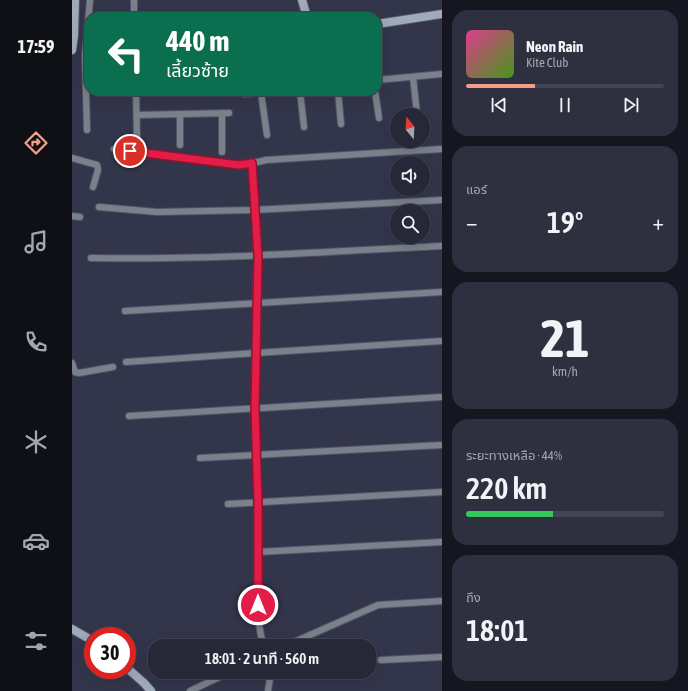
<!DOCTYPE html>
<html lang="th">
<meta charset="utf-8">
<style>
body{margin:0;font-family:"Asap Condensed","Noto Sans Thai",sans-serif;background:#2e3040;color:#f1f3f6;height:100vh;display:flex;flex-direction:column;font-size:15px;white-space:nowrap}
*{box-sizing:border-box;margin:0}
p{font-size:13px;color:#a4a6ae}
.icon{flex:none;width:22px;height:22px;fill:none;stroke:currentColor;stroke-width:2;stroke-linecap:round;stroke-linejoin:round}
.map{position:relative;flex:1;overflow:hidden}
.drawer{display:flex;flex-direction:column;gap:10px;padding:10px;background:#15161f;width:246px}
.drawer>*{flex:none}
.hud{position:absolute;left:12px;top:12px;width:298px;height:84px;border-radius:16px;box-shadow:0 4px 16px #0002,0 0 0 1px #424453;background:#0b6e4f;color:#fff;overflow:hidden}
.needle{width:26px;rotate:342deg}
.controls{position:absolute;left:318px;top:108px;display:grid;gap:8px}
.controls a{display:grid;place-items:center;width:40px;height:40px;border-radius:50%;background:#262838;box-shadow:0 4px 16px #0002,0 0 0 1px #424453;font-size:20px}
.speed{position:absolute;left:12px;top:627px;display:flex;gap:8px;font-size:20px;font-weight:700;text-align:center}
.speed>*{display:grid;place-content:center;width:52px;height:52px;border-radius:50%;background:#262838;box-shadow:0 4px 16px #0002,0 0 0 1px #424453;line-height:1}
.speed .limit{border:6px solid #d22;background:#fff;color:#111}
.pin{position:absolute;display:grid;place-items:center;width:34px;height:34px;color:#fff;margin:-17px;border:2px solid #fff;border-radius:50%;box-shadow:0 1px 4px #0007}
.me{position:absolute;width:44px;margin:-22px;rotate:0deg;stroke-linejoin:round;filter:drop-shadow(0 0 3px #0008)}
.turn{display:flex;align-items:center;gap:14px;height:84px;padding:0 16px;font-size:18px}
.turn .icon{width:52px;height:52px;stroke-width:2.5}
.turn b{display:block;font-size:28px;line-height:34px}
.big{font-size:30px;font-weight:600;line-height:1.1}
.drawer .widget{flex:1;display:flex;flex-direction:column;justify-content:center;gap:6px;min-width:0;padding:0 14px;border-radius:16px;background:#2e3040}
.drawer .dial{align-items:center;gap:0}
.dial b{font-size:52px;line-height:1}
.song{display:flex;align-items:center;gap:12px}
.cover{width:48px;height:48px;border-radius:6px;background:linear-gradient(135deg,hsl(330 70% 55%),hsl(100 70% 35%))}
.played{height:4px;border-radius:2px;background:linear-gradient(90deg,#f49e89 35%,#424453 35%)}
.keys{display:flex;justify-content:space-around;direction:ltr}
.heat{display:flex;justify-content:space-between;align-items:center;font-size:22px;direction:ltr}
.charge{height:6px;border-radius:3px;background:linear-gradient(90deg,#34c759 44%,#424453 0)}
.trip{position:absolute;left:76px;top:639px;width:228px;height:40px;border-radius:16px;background:#262838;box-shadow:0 4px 16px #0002,0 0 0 1px #424453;font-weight:600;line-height:40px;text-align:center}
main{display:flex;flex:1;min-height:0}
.tab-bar{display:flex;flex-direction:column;width:72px;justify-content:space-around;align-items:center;background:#0f1016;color:#a4a6ae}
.tab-bar .icon{width:28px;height:28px}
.tab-bar .on{color:#f49e89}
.tab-bar b{font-size:18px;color:#f1f3f6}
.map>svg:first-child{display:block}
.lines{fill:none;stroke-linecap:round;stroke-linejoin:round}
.street-casing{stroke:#525468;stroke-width:8}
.secondary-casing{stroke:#525468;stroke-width:10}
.street{stroke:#7a818b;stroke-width:6}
.secondary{stroke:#9fabba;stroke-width:8}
.route-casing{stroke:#92132f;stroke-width:10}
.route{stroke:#e11d48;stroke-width:7}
</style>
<main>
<nav class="tab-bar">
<b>17:59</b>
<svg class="icon on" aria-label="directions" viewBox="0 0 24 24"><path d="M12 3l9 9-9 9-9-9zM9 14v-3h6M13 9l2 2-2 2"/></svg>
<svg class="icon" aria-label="music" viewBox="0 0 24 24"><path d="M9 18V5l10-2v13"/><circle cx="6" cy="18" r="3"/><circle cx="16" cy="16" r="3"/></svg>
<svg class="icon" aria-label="phone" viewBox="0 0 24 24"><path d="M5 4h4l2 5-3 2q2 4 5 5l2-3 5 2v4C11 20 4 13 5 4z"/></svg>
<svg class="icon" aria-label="climate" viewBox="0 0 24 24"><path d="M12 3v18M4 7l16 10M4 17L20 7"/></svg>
<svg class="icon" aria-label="car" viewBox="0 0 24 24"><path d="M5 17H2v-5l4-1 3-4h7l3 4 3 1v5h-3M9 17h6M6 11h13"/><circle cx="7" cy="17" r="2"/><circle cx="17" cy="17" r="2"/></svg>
<svg class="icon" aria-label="filters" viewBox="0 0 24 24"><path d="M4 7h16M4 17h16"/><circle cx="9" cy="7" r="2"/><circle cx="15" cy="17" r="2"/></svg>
</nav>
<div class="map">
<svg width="370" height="691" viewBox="0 0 370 691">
<rect width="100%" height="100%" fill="#33364b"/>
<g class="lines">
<defs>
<g id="street">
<path d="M62 0V17"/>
<path d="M341 77 345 114"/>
<path d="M305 80 370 74"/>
<path d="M64 91 65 138"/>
<path d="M228 91 232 127"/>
<path d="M266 91 269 124"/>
<path d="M303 91 307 118"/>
<path d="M189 93 195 135"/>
<path d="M173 94 204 91"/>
<path d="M108 114V145"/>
<path d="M65 115 157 113"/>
<path d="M15 130 13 56 18 0"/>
<path d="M42 149 167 165H173L194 160 370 149"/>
<path d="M150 152V113"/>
<path d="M0 158 25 165 26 170 21 187"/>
<path d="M180 163 185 256 183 407 186 503V618L189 636 193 646"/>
<path d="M27 207 85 212 182 210 370 200"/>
<path d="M0 216 8 217"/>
<path d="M19 258C136 260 253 252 370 246"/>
<path d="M53 311 370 292"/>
<path d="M54 362 184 353 370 341"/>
<path d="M0 363 3 372 7 373 41 367"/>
<path d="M57 416 370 397"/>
<path d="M128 458 370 445"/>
<path d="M156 504 370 492"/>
<path d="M186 552 370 542"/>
<path d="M213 646 306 605 370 601"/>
<path d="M309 660 370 657"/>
<path d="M118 691 158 672"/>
<path d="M196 691 199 672"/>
</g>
<g id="secondary">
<path d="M230 0 235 17"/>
<path d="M305 24 370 14"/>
<path d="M0 50 2 36 3 0"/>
<path d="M0 629 21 641"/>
<path d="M55 668 72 683 79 691"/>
</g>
</defs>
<!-- street casing -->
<use href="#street" class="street-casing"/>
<!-- secondary casing -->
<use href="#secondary" class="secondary-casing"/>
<!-- street -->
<use href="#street" class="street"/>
<!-- secondary -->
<use href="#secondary" class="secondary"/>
</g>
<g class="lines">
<defs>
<path id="route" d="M58 151 167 165 180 163 186 256 183 408 186 503V605"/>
</defs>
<!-- route casing -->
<use href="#route" class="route-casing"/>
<!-- route -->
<use href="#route" class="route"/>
</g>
</svg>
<div class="controls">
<a><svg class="needle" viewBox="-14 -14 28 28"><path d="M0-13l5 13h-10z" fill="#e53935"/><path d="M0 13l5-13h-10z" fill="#a4a6ae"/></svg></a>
<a><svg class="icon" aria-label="sound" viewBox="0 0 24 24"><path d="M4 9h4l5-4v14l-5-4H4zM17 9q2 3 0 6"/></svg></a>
<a><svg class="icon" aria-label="search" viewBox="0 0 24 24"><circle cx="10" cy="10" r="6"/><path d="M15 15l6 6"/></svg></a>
</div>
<div class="speed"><div class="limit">30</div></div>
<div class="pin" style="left:58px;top:151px;background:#d93025"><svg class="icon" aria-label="arrive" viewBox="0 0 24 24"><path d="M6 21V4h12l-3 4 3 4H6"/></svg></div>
<svg class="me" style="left:186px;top:605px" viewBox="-20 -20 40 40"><circle r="17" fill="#e11d48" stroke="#fff" stroke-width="3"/><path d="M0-11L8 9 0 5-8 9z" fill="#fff"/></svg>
<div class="trip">18:01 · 2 นาที · 560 m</div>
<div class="hud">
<div class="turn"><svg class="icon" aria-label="left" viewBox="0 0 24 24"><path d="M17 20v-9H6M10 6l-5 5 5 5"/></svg><div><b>440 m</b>เลี้ยวซ้าย</div></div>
</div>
</div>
<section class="drawer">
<div class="widget">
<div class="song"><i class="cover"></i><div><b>Neon Rain</b><p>Kite Club</p></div></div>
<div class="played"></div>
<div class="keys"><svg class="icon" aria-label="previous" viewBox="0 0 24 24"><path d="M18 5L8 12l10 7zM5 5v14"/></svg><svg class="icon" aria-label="pause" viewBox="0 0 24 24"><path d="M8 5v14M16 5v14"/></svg><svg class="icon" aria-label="next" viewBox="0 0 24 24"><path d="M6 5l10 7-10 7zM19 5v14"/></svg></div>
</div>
<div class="widget"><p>แอร์</p>
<div class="heat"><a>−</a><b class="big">19°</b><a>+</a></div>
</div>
<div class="widget dial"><b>21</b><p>km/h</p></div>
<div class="widget"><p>ระยะทางเหลือ · 44%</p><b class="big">220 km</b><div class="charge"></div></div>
<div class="widget"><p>ถึง</p><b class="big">18:01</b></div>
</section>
</main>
